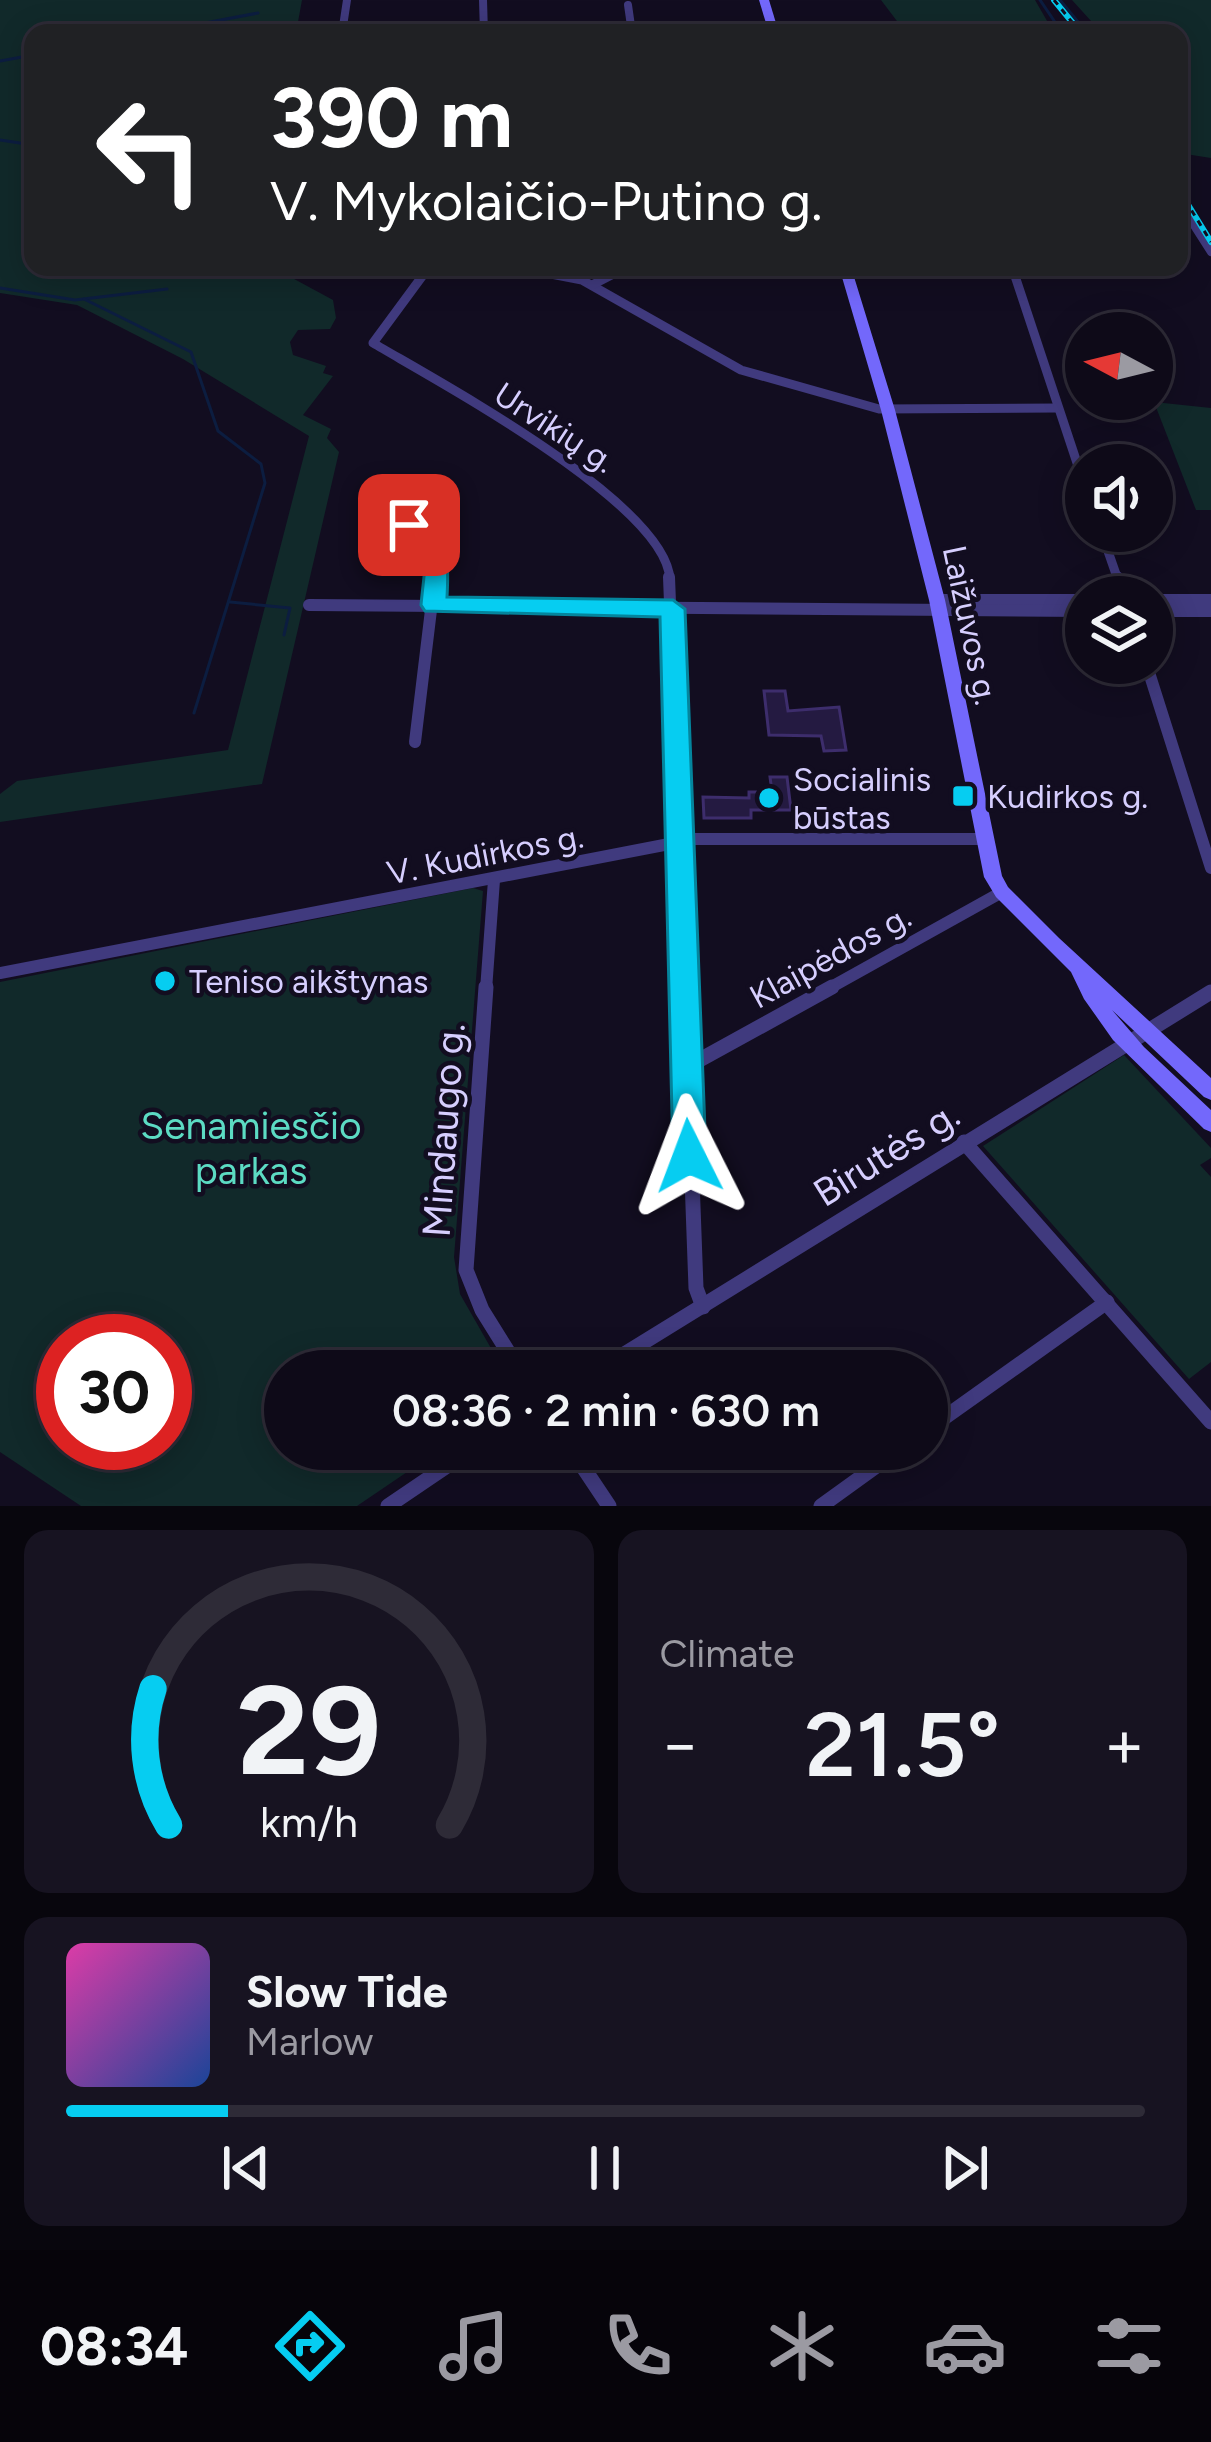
<!DOCTYPE html>
<meta charset="utf-8">
<style>
body{margin:0;font-family:Figtree,sans-serif;background:#171321;color:#f1f3f6;height:100vh;display:flex;flex-direction:column;font-size:45px;white-space:nowrap}
*{box-sizing:border-box;margin:0}
p{font-size:39px;color:#9b9aa2}
.icon{flex:none;width:66px;height:66px;fill:none;stroke:currentColor;stroke-width:2;stroke-linecap:round;stroke-linejoin:round}
.map{position:relative;height:1506px;overflow:hidden}
.panel{display:flex;flex-direction:column;gap:24px;padding:24px;background:#08060d;flex:1}
.panel>*{flex:none}
.banner{position:absolute;left:24px;top:24px;width:1164px;height:252px;border-radius:24px;box-shadow:0 6px 30px #0003,0 0 0 3px #2e2b37;background:#202124;color:#fff;overflow:hidden}
.needle{width:78px;rotate:277deg}
.tools{position:absolute;left:1065px;top:312px;display:grid;gap:24px}
.tools a{display:grid;place-items:center;width:108px;height:108px;border-radius:50%;background:#0e0a18;box-shadow:0 6px 30px #0003,0 0 0 3px #2e2b37;font-size:60px}
.speed{position:absolute;left:36px;top:1314px;display:flex;gap:24px;font-size:60px;font-weight:700;text-align:center}
.speed>*{display:grid;place-content:center;width:156px;height:156px;border-radius:50%;background:#0e0a18;box-shadow:0 6px 30px #0003,0 0 0 3px #2e2b37;line-height:1}
.speed .limit{border:18px solid #d22;background:#fff;color:#111}
.pin{position:absolute;display:grid;place-items:center;width:102px;height:102px;color:#fff;margin:-51px;border-radius:24px;box-shadow:0 6px 18px #0006}
.me{position:absolute;width:132px;margin:-66px;rotate:357deg;stroke-linejoin:round;filter:drop-shadow(0 0 9px #0008)}
.turn{display:flex;align-items:center;gap:42px;height:252px;padding:0 48px;font-size:54px}
.turn .icon{width:156px;height:156px;stroke-width:2.5}
.turn b{display:block;font-size:84px;line-height:102px}
.big{font-size:90px;font-weight:600;line-height:1.1}
.panel .widget{flex:1;display:flex;flex-direction:column;justify-content:center;gap:18px;min-width:0;padding:0 42px;border-radius:24px;background:#171321}
.panel .dial{align-items:center;gap:0}
.dial svg{height:312px;overflow:visible;fill:none;stroke:#2e2b37;stroke-width:7;stroke-linecap:round;text-anchor:middle}
.dial text{fill:#f1f3f6;stroke:none}
.song{display:flex;align-items:center;gap:36px}
.cover{width:144px;height:144px;border-radius:18px;background:linear-gradient(135deg,hsl(320 70% 55%),hsl(220 70% 35%))}
.played{height:12px;border-radius:6px;background:linear-gradient(90deg,#06cdf1 15%,#2e2b37 15%)}
.keys{display:flex;justify-content:space-around;direction:ltr}
.heat{display:flex;justify-content:space-between;align-items:center;font-size:66px;direction:ltr}
.panel .tiles{flex:1;display:grid;gap:24px;grid-template-columns:1fr 1fr}
.widget:last-child{grid-column:span 2}
.trip{position:absolute;left:264px;top:1350px;width:684px;height:120px;border-radius:60px;background:#0e0a18;box-shadow:0 6px 30px #0003,0 0 0 3px #2e2b37;font-weight:600;line-height:120px;text-align:center}
.tab-bar{display:flex;height:192px;justify-content:space-around;align-items:center;background:#06040a;color:#9b9aa2}
.tab-bar .icon{width:84px;height:84px}
.tab-bar .selected{color:#06cdf1}
.tab-bar b{font-size:54px;color:#f1f3f6}
.map>svg:first-child{display:block}
.green{fill:#11292a;fill-rule:evenodd}
.lines{fill:none;stroke-linecap:round;stroke-linejoin:round}
.stream{stroke:#0c1d40;stroke-width:3}
.building{fill:#241a41;stroke:#3d2d6c;stroke-width:3}
.street-far3{stroke:#403a7e;stroke-width:8}
.street-far2{stroke:#403a7e;stroke-width:9}
.street-far1{stroke:#403a7e;stroke-width:12}
.street{stroke:#403a7e;stroke-width:15}
.secondary{fill:#7368fb;fill-rule:evenodd}
.rail-casing{stroke:#06cdf1;stroke-width:6}
.rail{stroke:#120d20;stroke-width:3;stroke-dasharray:6;stroke-linecap:butt}
.route{fill:#06cdf1;stroke:#04859d;stroke-width:3}
.poi-dot{fill:#06cdf1;stroke:#120d20;stroke-width:4.5}
.labels{text-anchor:middle;stroke-width:9;stroke-linejoin:round;paint-order:stroke}
.street-label{font-size:33px;fill:#d6cefe;stroke:#120d20}
.poi-label{font-size:33px;fill:#d6cefe;stroke:#120d20;text-anchor:start}
.near-park-label{font-size:39px;fill:#5cdbc3;stroke:#120d20}
.near-street-label{font-size:39px;fill:#d6cefe;stroke:#120d20}
</style>
<div class="map">
<svg width="1211" height="1506" viewBox="0 0 1211 1506">
<rect width="100%" height="100%" fill="#120d20"/>
<!-- green -->
<g class="green">
<path d="M0 0H302L296 33H33V267H272L333 300 336 318 330 329 298 330 290 342 293 355 326 366 323 373 333 376 303 415 331 429 327 438 339 452 262 784 0 822V794L17 781 228 750 309 436 183 359 77 305 0 293Z"/>
<path d="M881 0H1035L1054 33H906Z"/>
<path d="M1072 0H1211V158L1179 153V33H1102Z"/>
<path d="M1154 402 1211 408V510H1196Z"/>
<path d="M473 888 483 891 454 1257 460 1294 504 1371H285V1449H441L357 1506H81L0 1452V982ZM63 1341H165V1443H63Z"/>
<path d="M1124 1055 1211 1148V1158L1200 1165 1211 1177V1362L1189 1379 983 1146Z"/>
</g>
<g class="lines">
<!-- stream -->
<g class="stream">
<path d="M1040 0 1061 31"/>
<path d="M1060 0 1087 33"/>
<path d="M152 33 258 13"/>
<path d="M0 61 33 55"/>
<path d="M0 140 33 145"/>
<path d="M0 288 75 300 167 289"/>
<path d="M84 299 191 352 218 431 261 464 265 483 194 713"/>
<path d="M230 602 290 608 284 635"/>
</g>
</g>
<!-- building -->
<g class="building">
<path d="M764 691H785L788 711 839 707 846 750 824 751 821 736 769 735Z"/>
<path d="M770 777H787L791 810H751V818H704L703 797 749 798V792H772Z"/>
</g>
<g class="lines">
<!-- street-far3 -->
<g class="street-far3">
<path d="M483 0 484 33"/>
<path d="M628 5 632 33"/>
<path d="M342 33 347 0"/>
<path d="M1179 202 1211 252"/>
</g>
<!-- street-far2 -->
<g class="street-far2">
<path d="M429 267 373 343C437 381 667 504 670 580"/>
<path d="M515 267 582 280 741 370 879 409 1057 408"/>
<path d="M1012 267 1086 490"/>
<path d="M592 285 627 267"/>
<path d="M386 505 433 545 434 580"/>
<path d="M1101 531 1118 580"/>
</g>
<!-- street-far1 -->
<g class="street-far1">
<path d="M669 577 685 990"/>
<path d="M1117 577 1124 597"/>
<path d="M937 600H1086"/>
<path d="M1152 600H1211"/>
<path d="M309 605 1086 611"/>
<path d="M1152 611H1211"/>
<path d="M1146 663 1211 868"/>
<path d="M415 742 435 577"/>
<path d="M0 973 695 839H985"/>
<path d="M486 990 494 880"/>
<path d="M826 990 1002 892"/>
</g>
<!-- street -->
<g class="street">
<path d="M486 987 466 1270 482 1310 520 1371"/>
<path d="M685 987 696 1288 703 1307"/>
<path d="M685 1068 832 987"/>
<path d="M964 1142 1211 1422"/>
<path d="M597 1371 1211 992"/>
<path d="M927 1430 1107 1302"/>
<path d="M571 1449 609 1506"/>
<path d="M388 1506 472 1449"/>
<path d="M821 1506 900 1449"/>
</g>
<!-- secondary -->
<g class="secondary">
<path d="M759 0H769L779 33H769Z"/>
<path d="M839 267H851L895 410 945 600 1002 876 1008 887 1059 938 1211 1078V1100L1204 1097 1112 1010 1144 1047 1211 1110V1132L1204 1129 1113 1040 1084 999 1071 972 996 897 984 877 929 600 881 410Z"/>
</g>
<defs>
<g id="rail">
<path d="M1054 0 1081 33"/>
<path d="M1179 190 1211 242"/>
</g>
</defs>
<!-- rail casing -->
<use href="#rail" class="rail-casing"/>
<!-- rail -->
<use href="#rail" class="rail"/>
</g>
<!-- route -->
<path class="route" d="M409 518C449 530 449 561 447 597L673 600 685 609 706 1156 701 1166 689 1171 677 1166 673 1156 660 617 425 611 421 605C426 551 431 565 397 525Z"/>
<!-- markers -->
<g class="poi-dot">
<rect x="951" y="784" width="24" height="24" rx="6"/>
<circle cx="769" cy="798" r="12"/>
<circle cx="165" cy="981" r="12"/>
</g>
<g class="labels">
<!-- street labels -->
<g class="street-label">
<text transform="translate(555 427) rotate(33)" y="12">Urvikių g.</text>
<text transform="translate(971 625) rotate(78)" y="12">Laižuvos g.</text>
<text transform="translate(485 854) rotate(-11)" y="12">V. Kudirkos g.</text>
<text transform="translate(830 956) rotate(-29)" y="12">Klaipėdos g.</text>
</g>
<!-- poi labels -->
<g class="poi-label">
<text x="793" y="791">Socialinis<tspan x="793" dy="38">būstas</tspan></text>
<text x="987" y="808">Kudirkos g.</text>
<text x="189" y="993">Teniso aikštynas</text>
</g>
<!-- near-park labels -->
<g class="near-park-label">
<text x="251" y="1139">Senamiesčio<tspan x="251" dy="45">parkas</tspan></text>
</g>
<!-- near-street labels -->
<g class="near-street-label">
<text transform="translate(443 1130) rotate(-86)" y="14">Mindaugo g.</text>
<text transform="translate(886 1153) rotate(-32)" y="14">Birutės g.</text>
</g>
</g>
</svg>
<div class="tools">
<a><svg class="needle" viewBox="-14 -14 28 28"><path d="M0-13l5 13h-10z" fill="#e53935"/><path d="M0 13l5-13h-10z" fill="#9b9aa2"/></svg></a>
<a><svg class="icon" aria-label="sound" viewBox="0 0 24 24"><path d="M4 9h4l5-4v14l-5-4H4zM17 9q2 3 0 6"/></svg></a>
<a><svg class="icon" aria-label="layers" viewBox="0 0 24 24"><path d="M12 4l9 5-9 5-9-5zM3 14l9 5 9-5"/></svg></a>
</div>
<div class="speed"><div class="limit">30</div></div>
<div class="pin" style="left:409px;top:525px;background:#d93025"><svg class="icon" aria-label="arrive" viewBox="0 0 24 24"><path d="M6 21V4h12l-3 4 3 4H6"/></svg></div>
<svg class="me" style="left:689px;top:1156px" viewBox="-20 -20 40 40"><path d="M0-17L14 15 0 8-14 15z" fill="#06cdf1" stroke="#fff" stroke-width="4"/></svg>
<div class="trip">08:36 · 2 min · 630 m</div>
<div class="banner">
<div class="turn"><svg class="icon" aria-label="left" viewBox="0 0 24 24"><path d="M17 20v-9H6M10 6l-5 5 5 5"/></svg><div><b>390 m</b>V. Mykolaičio-Putino g.</div></div>
</div>
</div>
<section class="panel">
<div class="tiles">
<div class="widget dial"><svg viewBox="0 0 100 80">
<path d="M14 69A42 42 0 1 1 86 69"/>
<path d="M14 69A42 42 0 0 1 10 34" stroke="#06cdf1"/>
<text x="50" y="56" font-size="32" font-weight="700">29</text>
<text x="50" y="72" font-size="11">km/h</text>
</svg></div>
<div class="widget"><p>Climate</p>
<div class="heat"><a>−</a><b class="big">21.5°</b><a>+</a></div>
</div>
<div class="widget">
<div class="song"><i class="cover"></i><div><b>Slow Tide</b><p>Marlow</p></div></div>
<div class="played"></div>
<div class="keys"><svg class="icon" aria-label="previous" viewBox="0 0 24 24"><path d="M18 5L8 12l10 7zM5 5v14"/></svg><svg class="icon" aria-label="pause" viewBox="0 0 24 24"><path d="M8 5v14M16 5v14"/></svg><svg class="icon" aria-label="next" viewBox="0 0 24 24"><path d="M6 5l10 7-10 7zM19 5v14"/></svg></div>
</div>
</div>
</section>
<nav class="tab-bar">
<b>08:34</b>
<svg class="icon selected" aria-label="directions" viewBox="0 0 24 24"><path d="M12 3l9 9-9 9-9-9zM9 14v-3h6M13 9l2 2-2 2"/></svg>
<svg class="icon" aria-label="music" viewBox="0 0 24 24"><path d="M9 18V5l10-2v13"/><circle cx="6" cy="18" r="3"/><circle cx="16" cy="16" r="3"/></svg>
<svg class="icon" aria-label="phone" viewBox="0 0 24 24"><path d="M5 4h4l2 5-3 2q2 4 5 5l2-3 5 2v4C11 20 4 13 5 4z"/></svg>
<svg class="icon" aria-label="climate" viewBox="0 0 24 24"><path d="M12 3v18M4 7l16 10M4 17L20 7"/></svg>
<svg class="icon" aria-label="car" viewBox="0 0 24 24"><path d="M5 17H2v-5l4-1 3-4h7l3 4 3 1v5h-3M9 17h6M6 11h13"/><circle cx="7" cy="17" r="2"/><circle cx="17" cy="17" r="2"/></svg>
<svg class="icon" aria-label="filters" viewBox="0 0 24 24"><path d="M4 7h16M4 17h16"/><circle cx="9" cy="7" r="2"/><circle cx="15" cy="17" r="2"/></svg>
</nav>
